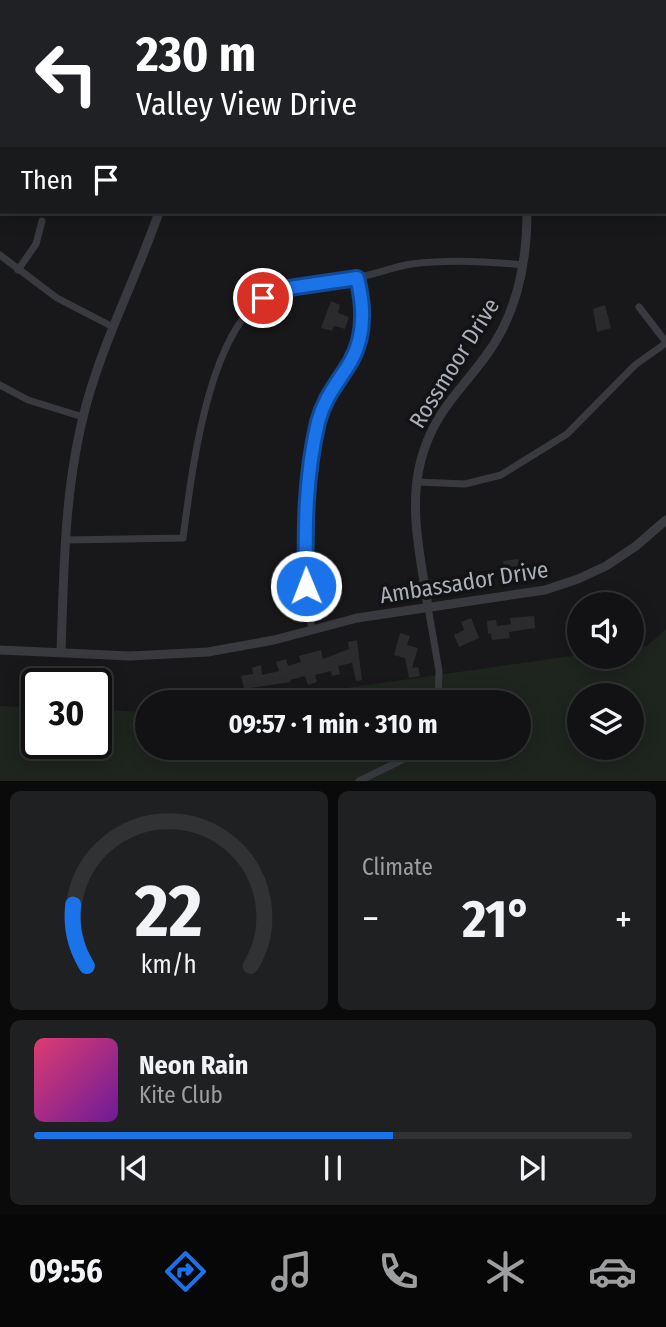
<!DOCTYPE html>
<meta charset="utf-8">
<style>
body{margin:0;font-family:"Fira Sans Condensed",sans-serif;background:#1f2022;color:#f1f3f6;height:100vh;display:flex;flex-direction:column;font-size:26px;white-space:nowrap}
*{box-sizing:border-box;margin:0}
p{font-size:23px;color:#9c9ea0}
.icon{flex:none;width:38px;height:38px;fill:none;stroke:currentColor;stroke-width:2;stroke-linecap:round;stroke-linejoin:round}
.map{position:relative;height:781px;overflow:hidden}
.sheet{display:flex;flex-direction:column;gap:10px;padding:10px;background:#0a0a0b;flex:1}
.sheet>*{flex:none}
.hud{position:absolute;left:0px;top:0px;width:667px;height:214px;box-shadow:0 4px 18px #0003,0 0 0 2px #313234;background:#202124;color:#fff;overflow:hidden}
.tools{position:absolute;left:567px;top:592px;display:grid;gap:14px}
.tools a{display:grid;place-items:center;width:77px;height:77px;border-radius:50%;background:#121214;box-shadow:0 4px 18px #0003,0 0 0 2px #313234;font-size:35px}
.speed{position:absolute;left:21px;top:668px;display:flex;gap:14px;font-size:35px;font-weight:700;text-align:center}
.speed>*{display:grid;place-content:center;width:91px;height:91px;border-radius:50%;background:#121214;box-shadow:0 4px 18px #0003,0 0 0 2px #313234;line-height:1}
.speed .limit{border:4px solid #111;border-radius:10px;background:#fff;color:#111}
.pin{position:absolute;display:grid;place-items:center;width:60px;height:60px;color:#fff;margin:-30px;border:4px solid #fff;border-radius:50%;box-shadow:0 2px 7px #0007}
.me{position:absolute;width:77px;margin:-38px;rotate:359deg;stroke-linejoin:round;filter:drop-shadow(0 0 5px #0008)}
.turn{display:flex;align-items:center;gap:24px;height:147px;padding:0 21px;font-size:32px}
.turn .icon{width:91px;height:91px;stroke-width:2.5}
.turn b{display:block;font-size:49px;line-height:60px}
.then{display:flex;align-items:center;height:66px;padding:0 21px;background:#0003;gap:14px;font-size:26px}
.big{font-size:52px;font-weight:700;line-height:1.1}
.sheet .card{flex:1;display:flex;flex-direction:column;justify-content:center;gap:10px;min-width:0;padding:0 24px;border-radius:10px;background:#1f2022}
.sheet .dial{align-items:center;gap:0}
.dial svg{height:182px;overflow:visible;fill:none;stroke:#313234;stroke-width:7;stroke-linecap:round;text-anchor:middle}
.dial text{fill:#f1f3f6;stroke:none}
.song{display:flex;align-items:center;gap:21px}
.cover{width:84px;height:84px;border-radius:10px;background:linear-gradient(135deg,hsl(340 70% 55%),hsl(280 70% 35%))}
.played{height:7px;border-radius:4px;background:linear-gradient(90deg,#1a73e8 60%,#313234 60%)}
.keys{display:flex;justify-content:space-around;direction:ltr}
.heat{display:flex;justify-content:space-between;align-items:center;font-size:38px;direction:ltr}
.sheet .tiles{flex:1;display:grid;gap:10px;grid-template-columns:1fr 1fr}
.card:last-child{grid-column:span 2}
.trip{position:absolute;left:135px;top:690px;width:396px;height:70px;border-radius:35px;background:#121214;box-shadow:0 4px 18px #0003,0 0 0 2px #313234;font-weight:700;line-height:70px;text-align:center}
.tab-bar{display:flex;height:112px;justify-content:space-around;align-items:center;background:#070708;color:#9c9ea0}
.tab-bar .icon{width:49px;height:49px}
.tab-bar .active{color:#1a73e8}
.tab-bar b{font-size:32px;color:#f1f3f6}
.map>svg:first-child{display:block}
.green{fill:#1d251e;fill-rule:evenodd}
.building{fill:#2b2b2e}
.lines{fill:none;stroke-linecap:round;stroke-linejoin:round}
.minor{stroke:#393a3f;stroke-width:7}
.tertiary{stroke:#393a3f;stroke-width:9}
.route-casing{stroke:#114b97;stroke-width:18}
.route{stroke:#1a73e8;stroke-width:12}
.labels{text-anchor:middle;stroke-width:7;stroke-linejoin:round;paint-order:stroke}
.street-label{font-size:23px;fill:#aaafba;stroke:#131315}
</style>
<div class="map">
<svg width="666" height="781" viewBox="0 0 666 781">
<rect width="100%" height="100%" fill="#18181a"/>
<!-- green -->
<path class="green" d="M666 629V781H0V706L37 708V744H96V710L147 712V747H518V702H247L579 655 632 656V648L647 646ZM579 695H632V747H579Z"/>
<!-- building -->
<g class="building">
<path d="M331 301 340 305 338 313 349 317 345 329 334 326 332 331 321 328Z"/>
<path d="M605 305 611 328 597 332 593 309Z"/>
<path d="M518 559 519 562 527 561 529 571 505 573 503 561Z"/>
<path d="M534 616 535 628 509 632 510 638 492 640 491 633 488 634 487 621 496 620 497 626 511 624 510 618Z"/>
<path d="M471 618 479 638 459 647 454 635 464 630 461 622Z"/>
<path d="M400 633 410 636 407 645 418 648 412 668 418 667 420 676 409 678 405 658 394 655Z"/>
<path d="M357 640 362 680 356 681 352 663 338 666 340 674 332 676 331 671 315 675 317 682 308 685 305 676 290 680 291 682 244 689 241 676 253 674 252 668 261 665 262 675 279 671 276 662 286 659 288 666 301 662 299 656 321 650 323 659 349 649 348 642Z"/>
</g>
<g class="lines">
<!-- minor -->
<g class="minor">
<path d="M246 0 247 2"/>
<path d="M361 0 362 2"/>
<path d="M591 0V2"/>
<path d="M0 127H2"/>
<path d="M665 188H666"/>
<path d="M0 255 57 298 113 327"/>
<path d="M18 270 36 244 42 221"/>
<path d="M639 307 666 342"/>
<path d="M0 385 28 400 83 417"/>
<path d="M417 482 465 484 501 475 567 434 635 365 666 343"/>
<path d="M66 540 183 538C192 472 208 321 275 291 297 282 331 283 354 278 374 275 392 267 411 264 449 259 486 261 523 265"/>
<path d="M428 607 439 671 438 702"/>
<path d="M312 630C299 562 300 484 320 417 326 395 339 381 350 361 365 336 364 305 357 278"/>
<path d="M359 781 402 760 418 747"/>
</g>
<!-- tertiary -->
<g class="tertiary">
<path d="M122 0V2"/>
<path d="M476 0 477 2"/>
<path d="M665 68H666"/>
<path d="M428 607C421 559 408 508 421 460 434 412 458 394 485 357 517 315 527 264 527 212"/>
<path d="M0 650 130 656 208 652 274 640 357 618 545 590 578 579 606 566 636 546 666 520"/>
<path d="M61 652C64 568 64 484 87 402 105 337 137 276 159 212"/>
</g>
</g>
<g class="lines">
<defs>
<path id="route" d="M263 298 282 289 357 278C364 305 365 336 351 361 338 383 325 396 318 422 305 477 305 530 306 586"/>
</defs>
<!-- route casing -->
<use href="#route" class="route-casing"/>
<!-- route -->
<use href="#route" class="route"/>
</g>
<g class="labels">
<!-- street labels -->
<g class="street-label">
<text transform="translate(454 363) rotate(-58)" y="8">Rossmoor Drive</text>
<text transform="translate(464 582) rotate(-9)" y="8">Ambassador Drive</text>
</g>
</g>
</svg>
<div class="tools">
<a><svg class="icon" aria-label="sound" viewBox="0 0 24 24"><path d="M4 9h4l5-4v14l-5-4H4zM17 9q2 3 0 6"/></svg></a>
<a><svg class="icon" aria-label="layers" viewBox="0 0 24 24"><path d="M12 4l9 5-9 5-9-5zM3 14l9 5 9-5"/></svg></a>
</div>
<div class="speed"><div class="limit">30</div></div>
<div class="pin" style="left:263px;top:298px;background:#d93025"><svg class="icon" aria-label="arrive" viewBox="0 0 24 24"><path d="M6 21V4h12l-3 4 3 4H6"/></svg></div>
<svg class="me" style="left:306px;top:586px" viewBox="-20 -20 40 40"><circle r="17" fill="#1a73e8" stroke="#fff" stroke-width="3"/><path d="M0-11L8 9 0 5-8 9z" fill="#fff"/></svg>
<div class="trip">09:57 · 1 min · 310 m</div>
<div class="hud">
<div class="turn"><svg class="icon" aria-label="left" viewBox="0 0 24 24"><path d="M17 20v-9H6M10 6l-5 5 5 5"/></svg><div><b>230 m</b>Valley View Drive</div></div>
<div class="then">Then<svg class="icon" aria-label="arrive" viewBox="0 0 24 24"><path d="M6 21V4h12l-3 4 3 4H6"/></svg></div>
</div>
</div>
<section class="sheet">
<div class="tiles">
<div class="card dial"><svg viewBox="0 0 100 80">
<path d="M14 69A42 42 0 1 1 86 69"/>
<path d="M14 69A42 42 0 0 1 8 42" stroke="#1a73e8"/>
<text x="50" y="56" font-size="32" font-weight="700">22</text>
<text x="50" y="72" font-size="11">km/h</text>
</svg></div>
<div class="card"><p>Climate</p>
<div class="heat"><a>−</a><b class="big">21°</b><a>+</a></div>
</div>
<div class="card">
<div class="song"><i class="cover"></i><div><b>Neon Rain</b><p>Kite Club</p></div></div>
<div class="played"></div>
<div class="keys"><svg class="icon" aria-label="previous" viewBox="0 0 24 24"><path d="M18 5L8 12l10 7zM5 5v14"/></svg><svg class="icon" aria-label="pause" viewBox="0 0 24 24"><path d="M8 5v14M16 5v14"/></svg><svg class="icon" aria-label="next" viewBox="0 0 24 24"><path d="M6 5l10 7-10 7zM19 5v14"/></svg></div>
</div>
</div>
</section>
<nav class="tab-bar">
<b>09:56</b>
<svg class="icon active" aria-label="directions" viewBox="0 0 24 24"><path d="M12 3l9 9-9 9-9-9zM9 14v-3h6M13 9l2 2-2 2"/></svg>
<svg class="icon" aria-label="music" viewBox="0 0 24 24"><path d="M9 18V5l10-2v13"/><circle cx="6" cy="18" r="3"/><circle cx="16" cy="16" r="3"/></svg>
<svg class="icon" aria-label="phone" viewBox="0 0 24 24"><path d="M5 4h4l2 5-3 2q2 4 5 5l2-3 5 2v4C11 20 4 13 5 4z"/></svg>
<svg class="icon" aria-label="climate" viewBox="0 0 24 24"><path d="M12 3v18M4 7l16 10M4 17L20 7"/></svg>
<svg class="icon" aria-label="car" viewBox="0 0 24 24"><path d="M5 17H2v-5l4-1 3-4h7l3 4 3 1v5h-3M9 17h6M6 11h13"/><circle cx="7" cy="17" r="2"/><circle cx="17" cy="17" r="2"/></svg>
</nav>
